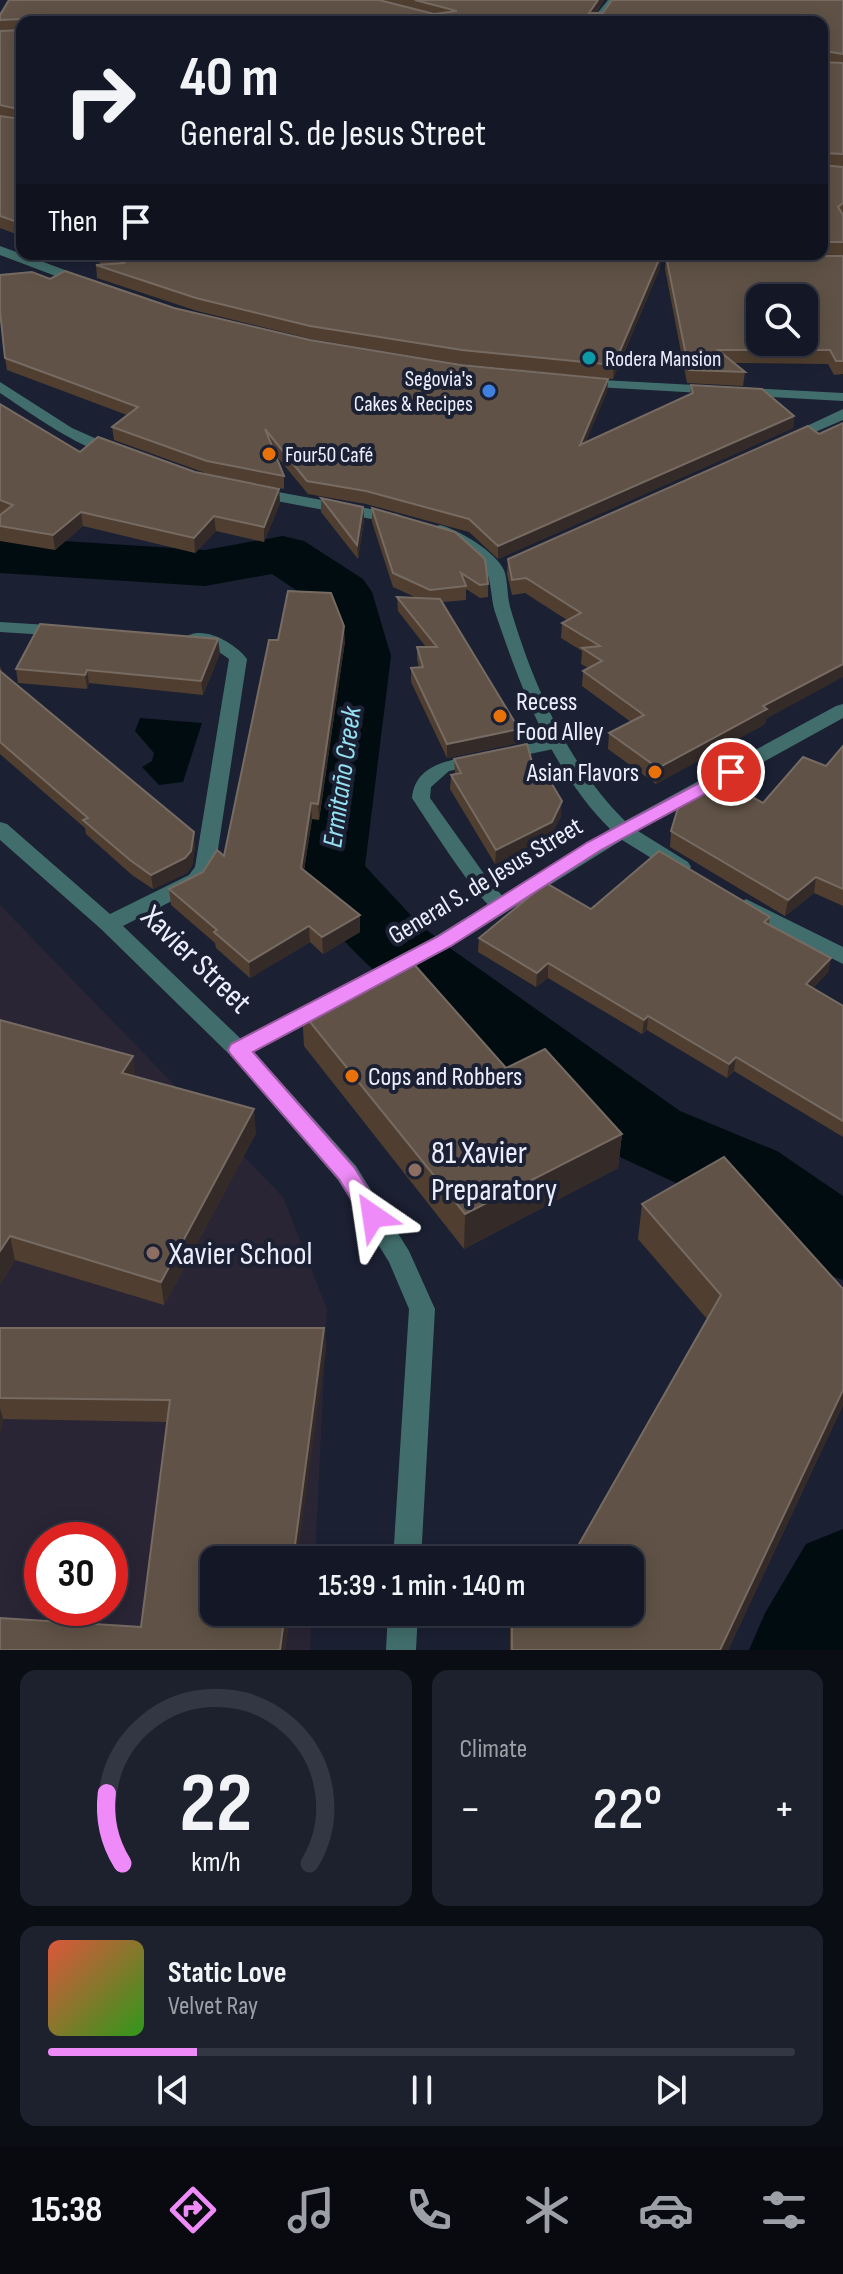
<!DOCTYPE html>
<meta charset="utf-8">
<style>
body{margin:0;font-family:"Sofia Sans Condensed",sans-serif;background:#1d212e;color:#f1f3f6;height:100vh;display:flex;flex-direction:column;font-size:30px;white-space:nowrap}
*{box-sizing:border-box;margin:0}
p{font-size:26px;color:#9da0a7}
.icon{flex:none;width:44px;height:44px;fill:none;stroke:currentColor;stroke-width:2;stroke-linecap:round;stroke-linejoin:round}
.map{position:relative;height:1650px;overflow:hidden}
.details{display:flex;flex-direction:column;gap:20px;padding:20px;background:#0b0d15;flex:1}
.details>*{flex:none}
.hud{position:absolute;left:16px;top:16px;width:812px;height:244px;border-radius:16px;box-shadow:0 4px 20px #0003,0 0 0 2px #333743;background:#141826;color:#f1f3f6;overflow:hidden}
.tools{position:absolute;left:746px;top:284px;display:grid;gap:16px}
.tools a{display:grid;place-items:center;width:72px;height:72px;border-radius:16px;background:#141826;box-shadow:0 4px 20px #0003,0 0 0 2px #333743;font-size:40px}
.speed{position:absolute;left:24px;top:1522px;display:flex;gap:16px;font-size:40px;font-weight:700;text-align:center}
.speed>*{display:grid;place-content:center;width:104px;height:104px;border-radius:50%;background:#141826;box-shadow:0 4px 20px #0003,0 0 0 2px #333743;line-height:1}
.speed .limit{border:12px solid #d22;background:#fff;color:#111}
.pin{position:absolute;display:grid;place-items:center;width:68px;height:68px;color:#fff;margin:-34px;border:4px solid #fff;border-radius:50%;box-shadow:0 2px 8px #0007}
.me{position:absolute;width:88px;margin:-44px;rotate:328deg;stroke-linejoin:round;filter:drop-shadow(0 0 6px #0008)}
.turn{display:flex;align-items:center;gap:28px;height:168px;padding:0 32px;font-size:36px}
.turn .icon{width:104px;height:104px;stroke-width:2.5}
.turn b{display:block;font-size:56px;line-height:68px}
.then{display:flex;align-items:center;height:76px;padding:0 32px;background:#0003;gap:16px;font-size:30px}
.big{font-size:60px;font-weight:600;line-height:1.1}
.details .widget{flex:1;display:flex;flex-direction:column;justify-content:center;gap:12px;min-width:0;padding:0 28px;border-radius:16px;background:#1d212e}
.details .dial{align-items:center;gap:0}
.dial svg{height:208px;overflow:visible;fill:none;stroke:#333743;stroke-width:7;stroke-linecap:round;text-anchor:middle}
.dial text{fill:#f1f3f6;stroke:none}
.song{display:flex;align-items:center;gap:24px}
.cover{width:96px;height:96px;border-radius:12px;background:linear-gradient(135deg,hsl(10 70% 55%),hsl(110 70% 35%))}
.played{height:8px;border-radius:4px;background:linear-gradient(90deg,#ee8bf8 20%,#333743 20%)}
.keys{display:flex;justify-content:space-around;direction:ltr}
.heat{display:flex;justify-content:space-between;align-items:center;font-size:44px;direction:ltr}
.details .tiles{flex:1;display:grid;gap:20px;grid-template-columns:1fr 1fr}
.widget:last-child{grid-column:span 2}
.trip{position:absolute;left:200px;top:1546px;width:444px;height:80px;border-radius:16px;background:#141826;box-shadow:0 4px 20px #0003,0 0 0 2px #333743;font-weight:600;line-height:80px;text-align:center}
.tabs{display:flex;height:128px;justify-content:space-around;align-items:center;background:#080a0f;color:#9da0a7}
.tabs .icon{width:56px;height:56px}
.tabs .selected{color:#ee8bf8}
.tabs b{font-size:36px;color:#f1f3f6}
.map>svg:first-child{display:block}
.education{fill:#292535;fill-rule:evenodd}
.water{fill:#000c10}
.lines{fill:none;stroke-linecap:round;stroke-linejoin:round}
.river{fill:#000c10;fill-rule:evenodd}
.lane{fill:#416e6c;fill-rule:evenodd}
.street{fill:#416e6c;fill-rule:evenodd}
.wall{fill:#503f30}
.shaded-wall{fill:#342b28}
.building{fill:#605246;stroke:#766b63;stroke-width:2;fill-rule:evenodd}
.route{fill:#ee8bf8;stroke:#9b5aa1;stroke-width:2}
.culture-dot{fill:#0f9aa8;stroke:#1b2033;stroke-width:3}
.shop-dot{fill:#3f7fe0;stroke:#1b2033;stroke-width:3}
.food-dot{fill:#e8710a;stroke:#1b2033;stroke-width:3}
.education-dot{fill:#8d6e63;stroke:#1b2033;stroke-width:3}
.labels{text-anchor:middle;stroke-width:8;stroke-linejoin:round;paint-order:stroke}
.far-poi-label{font-size:22px;fill:#ebeffd;stroke:#1b2033;text-anchor:start}
.poi-label{font-size:26px;fill:#ebeffd;stroke:#1b2033;text-anchor:start}
.street-label{font-size:26px;fill:#ebeffd;stroke:#1b2033}
.water-label{font-size:28px;font-style:italic;fill:#95e2f2;stroke:#1b2033}
.near-street-label{font-size:32px;fill:#ebeffd;stroke:#1b2033}
.near-poi-label{font-size:32px;fill:#ebeffd;stroke:#1b2033;text-anchor:start}
</style>
<div class="map">
<svg width="843" height="1650" viewBox="0 0 843 1650">
<rect width="100%" height="100%" fill="#1b2033"/>
<!-- education -->
<path class="education" d="M0 905 283 1197 327 1309 315 1560H214V1612H312L310 1650H0ZM42 1540H110V1608H42Z"/>
<!-- water -->
<path class="water" d="M140 718 202 723 183 782 159 785 142 767 152 761 154 753 135 731Z"/>
<g class="lines">
<!-- river -->
<g class="river">
<path d="M283 536 304 541 363 579 372 592 391 656 365 866 418 923 447 946 680 1111 777 1151 843 1196V1280L811 1269 715 1201 620 1157 391 986C354 953 316 914 290 872L327 656 312 601 272 574 205 586 0 573V537L205 550Z"/>
<path d="M843 1529V1650H749L765 1613 806 1544Z"/>
</g>
<!-- lane -->
<g class="lane">
<path d="M557 738 563 739 566 743 563 747 506 759 497 754 500 750Z"/>
<path d="M477 755 486 760 483 764 449 771 431 787 430 798 487 878 510 905 508 910C502 911 501 913 495 910 478 901 426 819 412 798 415 764 450 760 477 755Z"/>
</g>
<!-- street -->
<g class="street">
<path d="M608 0H618L600 22H590Z"/>
<path d="M0 246 92 280 94 283 82 286 0 255Z"/>
<path d="M583 379 843 393V401L578 386 576 383Z"/>
<path d="M0 382 72 428 126 452 123 455C95 461 25 409 0 393Z"/>
<path d="M843 409V420L792 442H782L779 439Z"/>
<path d="M256 488 398 514 406 519 398 524 250 496 248 493Z"/>
<path d="M440 525C459 530 495 551 504 570 508 581 507 595 510 607 532 682 568 765 625 821L836 706 843 704V718L638 831 688 862 691 867 688 872H674L622 840 452 946 254 1052 356 1166 409 1251 435 1309 421 1560H393L409 1309 389 1262 338 1180 231 1056 101 929 0 840V822L7 824 110 914 189 875 195 867 229 659 212 647 186 643 183 639C201 623 235 643 247 659L215 869 203 885 123 926 241 1039 436 936 610 829C552 771 522 691 496 615 491 602 492 585 487 573 479 554 452 541 434 533V527Z"/>
<path d="M0 622 64 626 73 631 64 636 0 632Z"/>
<path d="M746 899 843 947V964L739 911 736 906Z"/>
<path d="M388 1612H418L416 1650H386Z"/>
</g>
</g>
<!-- wall -->
<g class="wall">
<path d="M9 0H604L596 13 843 0V255L746 254H822V22H22L21 236 0 228V15Z"/>
<path d="M99 254H642L661 255 660 268 613 379 461 364 311 339 197 311 97 278 96 265H100Z"/>
<path d="M666 256H843V374L834 375 828 364 734 363 745 372 743 386 687 383 665 269Z"/>
<path d="M50 279 310 340 461 365 608 379 607 392 585 442 690 394 691 385 794 416 793 428 498 559 469 532 366 504 308 494 274 453 284 476V489L208 474 114 440 112 427 127 415 7 370 5 358Z"/>
<path d="M0 404 80 452 279 489 280 503 264 542 216 531 195 553 83 526 55 550 0 541V515L2 514 0 513Z"/>
<path d="M321 498 363 507 364 520 358 559 321 512Z"/>
<path d="M372 508 488 584V597L480 598 466 589V600L443 602 519 729 518 743 447 758 411 682V668L419 667 417 660V647H426L398 611 397 597 417 598 393 587 372 522Z"/>
<path d="M508 559 766 719 765 724 656 784 608 749 609 733 631 722 582 686 583 671 588 668 581 664 582 651 561 638 562 623 567 620 525 593 512 595 507 574Z"/>
<path d="M278 640 345 641 319 820 312 819 304 870 360 932 323 954 310 942 250 978 216 948 215 943 171 905 169 889 203 872 224 856Z"/>
<path d="M220 653 203 695 89 683 87 689 18 683 16 669Z"/>
<path d="M0 666 2 672 195 846 192 866 187 873 153 889 132 875 86 834 85 828 0 754Z"/>
<path d="M843 746V906L814 893 785 916 670 847 671 831 763 803 826 766Z"/>
<path d="M454 759 535 773 561 816 551 836 495 864 450 789 451 775 455 774Z"/>
<path d="M591 909 770 917 769 924 831 958 828 972 813 988 843 1006V1137L734 1071 727 1078 647 1030 642 1034 548 978 536 987 478 952 479 938Z"/>
<path d="M302 1012 622 1134 618 1168 464 1249 304 1046Z"/>
<path d="M0 1020 136 1076 256 1133 164 1305 15 1260 0 1284Z"/>
<path d="M642 1204 843 1405 728 1650H510V1612H630L707 1319 638 1239Z"/>
<path d="M0 1328H324L326 1350 214 1612H290L285 1650 141 1627 168 1422 3 1419 0 1432Z"/>
</g>
<!-- shaded-wall -->
<g class="shaded-wall">
<path d="M598 0H604L589 22V13Z"/>
<path d="M661 255 660 268 613 379 614 365Z"/>
<path d="M608 379 607 392 579 458 580 445Z"/>
<path d="M794 416 793 428 498 559V546Z"/>
<path d="M279 489 280 503 264 542V527Z"/>
<path d="M363 507 364 520 358 559 357 545Z"/>
<path d="M81 512 83 526 55 550 53 535Z"/>
<path d="M214 516 216 531 195 553 194 538Z"/>
<path d="M344 626 345 641 319 820 318 804Z"/>
<path d="M218 639 220 653 203 695 201 681Z"/>
<path d="M843 664V677L766 719 765 724 656 784 658 768 763 706Z"/>
<path d="M87 670 89 683 87 689 85 675Z"/>
<path d="M519 729 518 743 447 758V744Z"/>
<path d="M562 801 561 816 551 836 495 864 496 850Z"/>
<path d="M311 803 312 819 302 884 301 868Z"/>
<path d="M194 832 195 846 192 866 187 873 153 889 151 875Z"/>
<path d="M816 877 814 893 785 916 788 900Z"/>
<path d="M360 915V932L323 954 322 937Z"/>
<path d="M309 926 310 942 250 978 249 962Z"/>
<path d="M831 958 828 972 803 998 806 984Z"/>
<path d="M548 963V978L536 987 537 973Z"/>
<path d="M648 1016 647 1030 642 1034 644 1020Z"/>
<path d="M133 1056 136 1080 122 1073Z"/>
<path d="M736 1057 734 1071 727 1078 729 1064Z"/>
<path d="M254 1109 256 1133 164 1305 161 1282Z"/>
<path d="M622 1134 618 1168 464 1249 465 1214Z"/>
<path d="M10 1236 15 1260 0 1284V1251Z"/>
<path d="M324 1328 326 1350 297 1560H293Z"/>
<path d="M843 1390V1405L728 1650H720Z"/>
<path d="M0 1408 3 1419 0 1432Z"/>
<path d="M285 1612H290L285 1650H280Z"/>
</g>
<!-- building -->
<g class="building">
<path d="M9 0H379L434 14 457 11 415 0H598L589 13H603L612 0H843V54L824 51 822 59V22H22V27L21 19 0 20V15Z"/>
<path d="M22 30V110L0 105V31Z"/>
<path d="M822 62 843 63V154L822 153Z"/>
<path d="M22 114V222L20 223 0 216V116L20 119Z"/>
<path d="M822 165 843 167V203L838 207 843 215V242H822Z"/>
<path d="M102 254H642L661 255 614 365 462 350 310 326 196 298 96 265 125 263Z"/>
<path d="M666 256H843V361H836L830 350H718L745 372 689 370ZM760 298H804V342H760Z"/>
<path d="M65 271 174 308 310 340 461 365 608 379 580 445 693 393 691 385 762 389 794 416 498 546 469 519 366 491 307 481 265 429 284 476 207 461 112 427 138 407 5 358 0 311V275L32 272 50 279Z"/>
<path d="M0 404 80 452 98 437 195 472 279 489 264 527 214 516 194 538 81 512 53 535 0 526V515L13 505 0 500Z"/>
<path d="M843 423V664L763 706 767 709 658 768 609 733 644 715 583 671 602 661 582 648 600 646 562 623 581 613 526 578 512 580 508 559 808 426 819 434Z"/>
<path d="M321 498 363 507 357 545Z"/>
<path d="M372 508 455 532 485 559 488 584 480 585 461 573 466 586 430 590 393 573Z"/>
<path d="M288 591 331 593 344 626 318 804 311 803 301 868 360 915 322 937 309 926 249 962 214 932 217 930 169 889 203 872 217 850 224 856 269 640H278Z"/>
<path d="M397 597 440 599 519 729 447 744 411 668 423 667 417 647H437Z"/>
<path d="M40 624 218 639 201 681 87 670 85 675 16 669Z"/>
<path d="M0 671 194 832 191 851 185 858 151 875 130 860 83 820 88 818 0 742Z"/>
<path d="M527 744 535 773 543 769 562 801 552 822 496 850 451 775 461 773 454 759Z"/>
<path d="M843 746V889L816 877 788 900 671 831 682 795 715 777 763 803 803 757 826 766Z"/>
<path d="M659 851 770 917 764 922 831 958 806 984 843 1006V1121L736 1057 729 1064 648 1016 644 1020 548 963 537 973 479 938 546 883 591 909Z"/>
<path d="M412 962 506 1068 545 1049 622 1134 465 1214 302 1012Z"/>
<path d="M0 1020 133 1056 122 1073 254 1109 161 1282 10 1236 0 1251Z"/>
<path d="M724 1157 843 1289V1390L720 1650H512V1612H630V1560H570L721 1295 642 1204Z"/>
<path d="M0 1328H324L293 1560H214V1612H285L280 1650H0V1618L141 1627 170 1400 0 1398Z"/>
</g>
<!-- route -->
<path class="route" d="M731 766 738 768V776L601 850 451 946 253 1052 354 1167 385 1216 381 1222H365L339 1179 231 1055 228 1050 231 1044 437 937 588 842Z"/>
<!-- markers -->
<circle class="culture-dot" cx="589" cy="358" r="8"/>
<circle class="shop-dot" cx="489" cy="391" r="8"/>
<g class="food-dot">
<circle cx="269" cy="454" r="8"/>
<circle cx="500" cy="716" r="8"/>
<circle cx="655" cy="772" r="8"/>
<circle cx="352" cy="1076" r="8"/>
</g>
<g class="education-dot">
<circle cx="415" cy="1170" r="8"/>
<circle cx="153" cy="1253" r="8"/>
</g>
<g class="labels">
<!-- far-poi labels -->
<g class="far-poi-label">
<text x="605" y="366">Rodera Mansion</text>
<text x="473" y="386" text-anchor="end">Segovia's<tspan x="473" dy="25">Cakes &amp; Recipes</tspan></text>
<text x="285" y="462">Four50 Café</text>
</g>
<!-- poi labels -->
<g class="poi-label">
<text x="516" y="710">Recess<tspan x="516" dy="30">Food Alley</tspan></text>
<text x="639" y="781" text-anchor="end">Asian Flavors</text>
<text x="368" y="1085">Cops and Robbers</text>
</g>
<!-- street labels -->
<g class="street-label">
<text transform="translate(485 880) rotate(-31)" y="9">General S. de Jesus Street</text>
</g>
<!-- water labels -->
<g class="water-label">
<text transform="translate(341 777) rotate(-82)" y="10">Ermitaño Creek</text>
</g>
<!-- near-street labels -->
<g class="near-street-label">
<text transform="translate(197 959) rotate(44)" y="11">Xavier Street</text>
</g>
<!-- near-poi labels -->
<g class="near-poi-label">
<text x="431" y="1163">81 Xavier<tspan x="431" dy="37">Preparatory</tspan></text>
<text x="169" y="1264">Xavier School</text>
</g>
</g>
</svg>
<div class="tools">
<a><svg class="icon" aria-label="search" viewBox="0 0 24 24"><circle cx="10" cy="10" r="6"/><path d="M15 15l6 6"/></svg></a>
</div>
<div class="speed"><div class="limit">30</div></div>
<div class="pin" style="left:731px;top:772px;background:#d93025"><svg class="icon" aria-label="arrive" viewBox="0 0 24 24"><path d="M6 21V4h12l-3 4 3 4H6"/></svg></div>
<svg class="me" style="left:373px;top:1216px" viewBox="-20 -20 40 40"><path d="M0-17L14 15 0 8-14 15z" fill="#ee8bf8" stroke="#fff" stroke-width="4"/></svg>
<div class="trip">15:39 · 1 min · 140 m</div>
<div class="hud">
<div class="turn"><svg class="icon" aria-label="right" viewBox="0 0 24 24"><path d="M7 20v-9h11M14 6l5 5-5 5"/></svg><div><b>40 m</b>General S. de Jesus Street</div></div>
<div class="then">Then<svg class="icon" aria-label="arrive" viewBox="0 0 24 24"><path d="M6 21V4h12l-3 4 3 4H6"/></svg></div>
</div>
</div>
<section class="details">
<div class="tiles">
<div class="widget dial"><svg viewBox="0 0 100 80">
<path d="M14 69A42 42 0 1 1 86 69"/>
<path d="M14 69A42 42 0 0 1 8 42" stroke="#ee8bf8"/>
<text x="50" y="56" font-size="32" font-weight="700">22</text>
<text x="50" y="72" font-size="11">km/h</text>
</svg></div>
<div class="widget"><p>Climate</p>
<div class="heat"><a>−</a><b class="big">22°</b><a>+</a></div>
</div>
<div class="widget">
<div class="song"><i class="cover"></i><div><b>Static Love</b><p>Velvet Ray</p></div></div>
<div class="played"></div>
<div class="keys"><svg class="icon" aria-label="previous" viewBox="0 0 24 24"><path d="M18 5L8 12l10 7zM5 5v14"/></svg><svg class="icon" aria-label="pause" viewBox="0 0 24 24"><path d="M8 5v14M16 5v14"/></svg><svg class="icon" aria-label="next" viewBox="0 0 24 24"><path d="M6 5l10 7-10 7zM19 5v14"/></svg></div>
</div>
</div>
</section>
<nav class="tabs">
<b>15:38</b>
<svg class="icon selected" aria-label="directions" viewBox="0 0 24 24"><path d="M12 3l9 9-9 9-9-9zM9 14v-3h6M13 9l2 2-2 2"/></svg>
<svg class="icon" aria-label="music" viewBox="0 0 24 24"><path d="M9 18V5l10-2v13"/><circle cx="6" cy="18" r="3"/><circle cx="16" cy="16" r="3"/></svg>
<svg class="icon" aria-label="phone" viewBox="0 0 24 24"><path d="M5 4h4l2 5-3 2q2 4 5 5l2-3 5 2v4C11 20 4 13 5 4z"/></svg>
<svg class="icon" aria-label="climate" viewBox="0 0 24 24"><path d="M12 3v18M4 7l16 10M4 17L20 7"/></svg>
<svg class="icon" aria-label="car" viewBox="0 0 24 24"><path d="M5 17H2v-5l4-1 3-4h7l3 4 3 1v5h-3M9 17h6M6 11h13"/><circle cx="7" cy="17" r="2"/><circle cx="17" cy="17" r="2"/></svg>
<svg class="icon" aria-label="filters" viewBox="0 0 24 24"><path d="M4 7h16M4 17h16"/><circle cx="9" cy="7" r="2"/><circle cx="15" cy="17" r="2"/></svg>
</nav>
